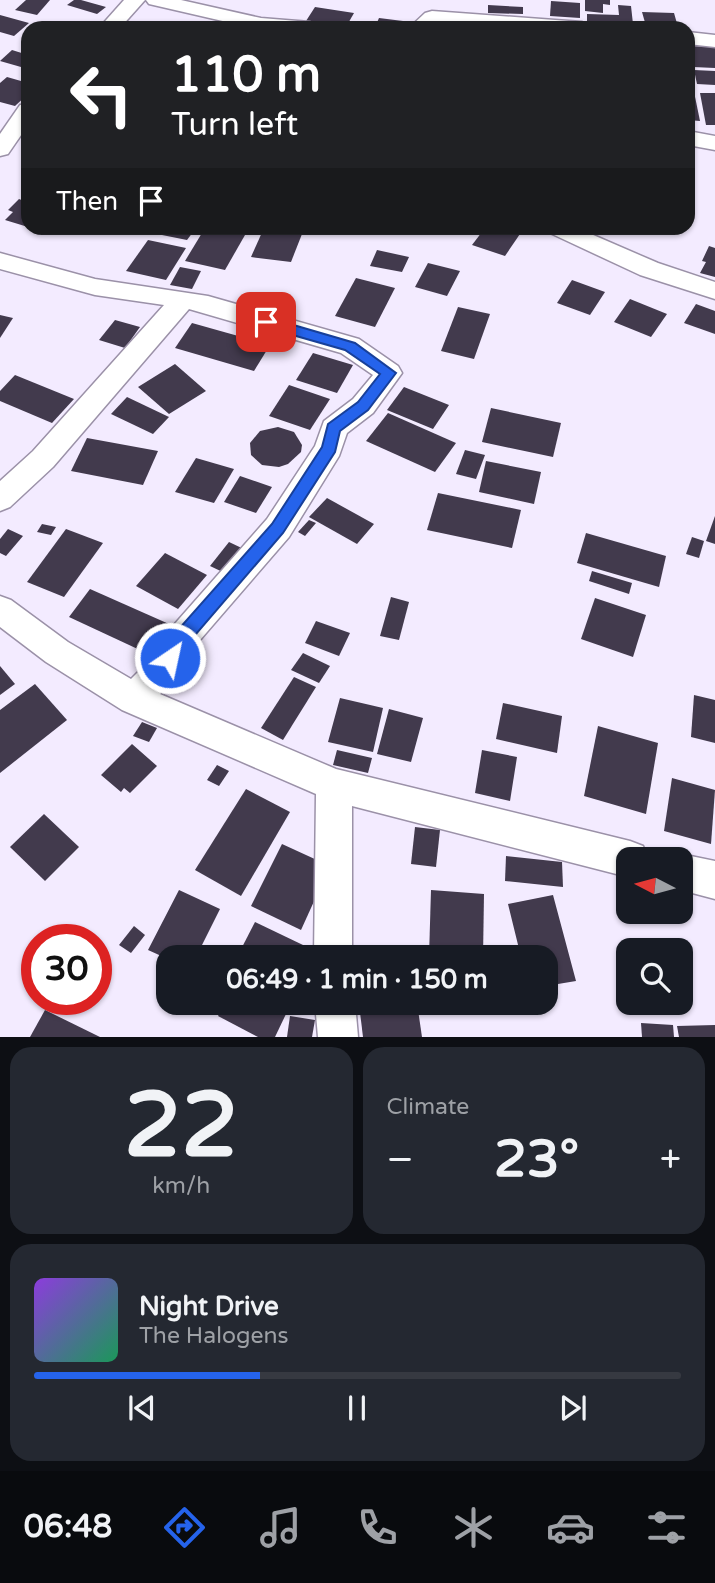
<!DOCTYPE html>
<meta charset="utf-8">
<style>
body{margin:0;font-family:"Varela Round",sans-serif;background:#242831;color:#f1f3f6;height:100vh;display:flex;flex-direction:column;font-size:26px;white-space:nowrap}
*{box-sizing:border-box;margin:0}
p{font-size:23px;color:#9ea1a6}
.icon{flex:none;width:38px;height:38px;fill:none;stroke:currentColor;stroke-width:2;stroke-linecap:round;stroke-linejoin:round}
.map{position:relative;height:1037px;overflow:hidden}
.sheet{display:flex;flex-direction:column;gap:10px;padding:10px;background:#0d0f14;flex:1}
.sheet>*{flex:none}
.guide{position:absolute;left:21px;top:21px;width:674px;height:214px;border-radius:21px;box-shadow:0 2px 5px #0004;background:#202124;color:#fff;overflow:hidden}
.needle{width:46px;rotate:276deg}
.buttons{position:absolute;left:616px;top:847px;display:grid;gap:14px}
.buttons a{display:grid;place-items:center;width:77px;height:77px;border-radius:14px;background:#171b24;box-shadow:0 2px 5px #0004;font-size:35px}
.speed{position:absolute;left:21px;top:924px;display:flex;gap:14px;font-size:35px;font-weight:700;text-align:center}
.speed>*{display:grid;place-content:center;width:91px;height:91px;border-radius:50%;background:#171b24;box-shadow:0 2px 5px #0004;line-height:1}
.speed .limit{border:10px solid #d22;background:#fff;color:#111}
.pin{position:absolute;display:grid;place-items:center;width:60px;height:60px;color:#fff;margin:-30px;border-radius:14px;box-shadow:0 4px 10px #0006}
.me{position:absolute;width:77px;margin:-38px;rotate:34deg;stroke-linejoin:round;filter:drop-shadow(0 0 5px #0008)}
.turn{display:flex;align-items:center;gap:24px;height:147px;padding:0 35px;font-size:32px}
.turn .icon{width:91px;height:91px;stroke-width:2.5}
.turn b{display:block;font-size:49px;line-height:60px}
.then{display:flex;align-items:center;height:66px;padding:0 35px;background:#0003;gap:14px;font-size:26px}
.big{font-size:52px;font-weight:700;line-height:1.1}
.sheet .widget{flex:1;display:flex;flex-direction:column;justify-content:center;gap:10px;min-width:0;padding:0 24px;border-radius:21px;background:#242831}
.sheet .dial{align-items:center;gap:0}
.dial b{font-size:91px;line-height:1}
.song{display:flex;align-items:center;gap:21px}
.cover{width:84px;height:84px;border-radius:10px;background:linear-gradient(135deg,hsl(270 70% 55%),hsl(150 70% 35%))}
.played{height:7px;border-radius:4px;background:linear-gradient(90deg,#2563eb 35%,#363941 35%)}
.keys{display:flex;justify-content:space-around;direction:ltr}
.heat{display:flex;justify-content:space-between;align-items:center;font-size:38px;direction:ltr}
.sheet .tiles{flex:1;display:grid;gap:10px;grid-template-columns:1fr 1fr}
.widget:last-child{grid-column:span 2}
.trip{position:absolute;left:156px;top:945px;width:402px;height:70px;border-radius:21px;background:#171b24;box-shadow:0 2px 5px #0004;font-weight:700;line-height:70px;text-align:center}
.tab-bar{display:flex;height:112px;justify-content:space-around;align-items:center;background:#090b0e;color:#9ea1a6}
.tab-bar .icon{width:49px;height:49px}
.tab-bar .active{color:#2563eb}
.tab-bar b{font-size:32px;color:#f1f3f6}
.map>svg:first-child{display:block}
.building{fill:#423a4d}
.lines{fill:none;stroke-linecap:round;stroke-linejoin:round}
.minor-casing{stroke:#9b91a8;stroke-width:3}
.minor{fill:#fff;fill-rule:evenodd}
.route{fill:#2563eb;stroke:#184099;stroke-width:2}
</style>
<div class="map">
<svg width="715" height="1037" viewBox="0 0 715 1037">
<rect width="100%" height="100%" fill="#f3ebff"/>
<!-- building -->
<g class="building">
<path d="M26 0H50L37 15 15 10Z"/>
<path d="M74 0H81L106 7 97 14 67 5Z"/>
<path d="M585 0H610V5L603 4V13L585 11Z"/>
<path d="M551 1 580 3V18L550 16Z"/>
<path d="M488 5 523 7V14L488 13Z"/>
<path d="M618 5 631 6 633 24 587 22V14L619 15Z"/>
<path d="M315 7 354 13 346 27 306 21Z"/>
<path d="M642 12 674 13 678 27 646 26Z"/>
<path d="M0 15 29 23 14 36 0 32Z"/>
<path d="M379 18 403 21 400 28 376 25Z"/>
<path d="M688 46 715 47V68L693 67Z"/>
<path d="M12 50 28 55V69L0 61Z"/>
<path d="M694 70 715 71V85L697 84Z"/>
<path d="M7 77 28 83V94L15 106 0 102V83Z"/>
<path d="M688 86 693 87 700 121 688 120Z"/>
<path d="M700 93H715V125H706Z"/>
<path d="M28 197V227L5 220 13 212 8 210 19 199 24 201Z"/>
<path d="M155 228H196L187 240 152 233Z"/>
<path d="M205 228H249L225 270 185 261Z"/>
<path d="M264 228 302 234 291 262 251 257Z"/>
<path d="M485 228H512L522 231 505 256 472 245Z"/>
<path d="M148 240 186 248 166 280 126 271Z"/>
<path d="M709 246 715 248V277L700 273 706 262 702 261Z"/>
<path d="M377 250 409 257 402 272 370 266Z"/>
<path d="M428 263 460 271 447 296 415 287Z"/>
<path d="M180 267 201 271 192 289 170 285Z"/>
<path d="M356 278 395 288 375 327 335 316Z"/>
<path d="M572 280 605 292 590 315 557 303Z"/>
<path d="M261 299 272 301 268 313 257 311Z"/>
<path d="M630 299 667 314 651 337 614 322Z"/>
<path d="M696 304 715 311V334L684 323Z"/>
<path d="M458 307 490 314 474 359 441 351Z"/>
<path d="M0 315 13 318 0 338Z"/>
<path d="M115 320 140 327 125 348 99 340Z"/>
<path d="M192 323 270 345 254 371 175 348Z"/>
<path d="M313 353 353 365 337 393 296 380Z"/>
<path d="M175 364 206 391 169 414 138 387Z"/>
<path d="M15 375 74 399 52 423 0 401V391Z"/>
<path d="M289 385 330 399 310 430 269 416Z"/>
<path d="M404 387 449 405 433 429 387 410Z"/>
<path d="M127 397 169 417 153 434 111 414Z"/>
<path d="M491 408 561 423 553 457 482 442Z"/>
<path d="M388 413 456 443 435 472 366 441Z"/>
<path d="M278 427 294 432 302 445 301 452 288 464 279 467 262 465 251 455 250 443 260 431Z"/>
<path d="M87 438 158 451 143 485 71 471Z"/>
<path d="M465 450 485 455 476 479 456 474Z"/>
<path d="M196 458 234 469 214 503 175 492Z"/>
<path d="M486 461 541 472 534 504 479 492Z"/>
<path d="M240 476 272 487 256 513 224 502Z"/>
<path d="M438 493 521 510 512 548 427 530Z"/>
<path d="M327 498 374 524 357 544 309 517Z"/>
<path d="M715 516V544L706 541Z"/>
<path d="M309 520 316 523 305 536 298 532Z"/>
<path d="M42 524 56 527 51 535 37 532Z"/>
<path d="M8 529 23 536 6 556 0 553V539Z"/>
<path d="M66 529 103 543 64 597 27 582Z"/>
<path d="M586 533 666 556 659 587 577 563Z"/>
<path d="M692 537 704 541 699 558 686 554Z"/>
<path d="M229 542 248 551 229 575 210 566Z"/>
<path d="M165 553 207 575 178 609 136 586Z"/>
<path d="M592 571 632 583 629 594 589 581Z"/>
<path d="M90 589 178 628 157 658 69 617Z"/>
<path d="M391 597 409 602 399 640 380 636Z"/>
<path d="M595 598 646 615 633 657 581 639Z"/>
<path d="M316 621 350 633 339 656 305 643Z"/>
<path d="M303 653 330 666 319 683 291 670Z"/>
<path d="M0 666 15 684 0 695Z"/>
<path d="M294 677 316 687 283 740 261 728Z"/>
<path d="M35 684 67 720 0 773V710Z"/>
<path d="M694 695 715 700V743L691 737Z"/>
<path d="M340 698 383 708 373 752 328 742Z"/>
<path d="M503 703 562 716 557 753 496 739Z"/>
<path d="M389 709 423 718 411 762 377 754Z"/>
<path d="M142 722 157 728 149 742 133 736Z"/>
<path d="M598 726 658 743 646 814 584 796Z"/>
<path d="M132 744 157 766 130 793 124 788 121 792 101 775Z"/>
<path d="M337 750 372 758 368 773 333 765Z"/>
<path d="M482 750 517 757 510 801 475 793Z"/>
<path d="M217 765 229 771 219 786 207 780Z"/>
<path d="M672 778 715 790 711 844 664 831Z"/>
<path d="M246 789 290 812 241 896 195 870Z"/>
<path d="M44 814 79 847 45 881 10 847Z"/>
<path d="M415 827 440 830 436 867 411 864Z"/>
<path d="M282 844 330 866 301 930 251 906Z"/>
<path d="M506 856 562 862 563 887 505 881Z"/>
<path d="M179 890 220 909 196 957 189 955 168 959 148 950Z"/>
<path d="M431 890 484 894 483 957H429Z"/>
<path d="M553 895 576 981 546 986V957H521L508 904Z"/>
<path d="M255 922 303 945 297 957H237Z"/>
<path d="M134 926 145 935 131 953 119 945Z"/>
<path d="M225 1003H264L286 1014 275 1037H258L218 1016Z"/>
<path d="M367 1003H417L422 1037H363L359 1004Z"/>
<path d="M45 1010 100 1037H30Z"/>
<path d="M290 1016 315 1020 312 1037H287Z"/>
<path d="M641 1023 673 1025 674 1037H642Z"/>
<path d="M715 1025V1037H679L677 1026Z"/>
</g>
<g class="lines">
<defs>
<g id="minor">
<path d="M124 0H145L120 28H99Z"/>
<path d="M146 0H181L261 18 310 22 320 28H253L149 4Z"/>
<path d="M432 11 582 22 592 28H502L436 23 431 28H409L425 13Z"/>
<path d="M688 32 715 35V47L688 44Z"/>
<path d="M28 104V125L8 154 0 156V134L20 105Z"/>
<path d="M688 131 715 136V150L688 145Z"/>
<path d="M546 228H577L658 263 715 282V299L640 275 550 233Z"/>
<path d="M0 253 95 279 208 296 359 339 398 366 402 373 373 413 347 433 339 456 289 537 194 647 172 682 160 694 336 769 630 841 643 846 648 859H628V877L352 806V957H314L316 794 122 710 46 662 0 627V596L11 600 68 642 131 679 148 662 172 627 267 519 315 446 324 421 353 399 373 375 341 353 189 309 53 467 10 507 0 511V481L33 451 164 305 95 295 0 269Z"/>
<path d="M681 854 715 861V899L681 890V859H668Z"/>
<path d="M315 1003H355L358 1037H318Z"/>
</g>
</defs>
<!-- minor casing -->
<use href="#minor" class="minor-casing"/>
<!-- minor -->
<use href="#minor" class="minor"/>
</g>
<!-- route -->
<path class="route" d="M266 317 355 343 396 373 368 410 340 431 335 452 283 533 189 642 176 663 170 665 164 663 161 658 177 631 272 524 322 447 328 424 358 402 380 374 345 350 261 326V319Z"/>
</svg>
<div class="buttons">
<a><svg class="needle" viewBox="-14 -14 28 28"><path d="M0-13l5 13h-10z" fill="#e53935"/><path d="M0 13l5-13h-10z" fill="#9ea1a6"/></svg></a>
<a><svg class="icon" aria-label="search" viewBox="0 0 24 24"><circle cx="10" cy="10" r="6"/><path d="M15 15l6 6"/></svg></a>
</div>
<div class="speed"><div class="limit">30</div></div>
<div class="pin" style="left:266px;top:322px;background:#d93025"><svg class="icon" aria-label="arrive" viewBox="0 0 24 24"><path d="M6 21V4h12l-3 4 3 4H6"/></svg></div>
<svg class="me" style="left:170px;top:658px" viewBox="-20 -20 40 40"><circle r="17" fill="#2563eb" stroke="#fff" stroke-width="3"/><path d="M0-11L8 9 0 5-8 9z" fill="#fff"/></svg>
<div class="trip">06:49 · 1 min · 150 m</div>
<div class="guide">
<div class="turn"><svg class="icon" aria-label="left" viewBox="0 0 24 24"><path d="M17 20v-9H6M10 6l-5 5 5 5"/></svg><div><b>110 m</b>Turn left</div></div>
<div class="then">Then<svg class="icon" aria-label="arrive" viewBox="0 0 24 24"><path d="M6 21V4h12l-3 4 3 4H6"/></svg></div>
</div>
</div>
<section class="sheet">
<div class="tiles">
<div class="widget dial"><b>22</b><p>km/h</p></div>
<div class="widget"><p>Climate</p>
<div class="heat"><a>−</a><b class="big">23°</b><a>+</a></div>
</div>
<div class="widget">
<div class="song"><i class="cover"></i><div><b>Night Drive</b><p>The Halogens</p></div></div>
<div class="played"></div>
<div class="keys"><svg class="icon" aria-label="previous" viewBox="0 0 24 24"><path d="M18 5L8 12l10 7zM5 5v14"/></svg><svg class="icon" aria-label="pause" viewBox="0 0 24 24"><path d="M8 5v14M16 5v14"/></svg><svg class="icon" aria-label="next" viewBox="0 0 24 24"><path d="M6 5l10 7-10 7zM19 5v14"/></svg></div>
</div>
</div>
</section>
<nav class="tab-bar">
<b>06:48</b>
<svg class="icon active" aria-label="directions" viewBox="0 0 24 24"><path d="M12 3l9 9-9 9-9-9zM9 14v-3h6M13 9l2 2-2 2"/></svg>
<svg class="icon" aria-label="music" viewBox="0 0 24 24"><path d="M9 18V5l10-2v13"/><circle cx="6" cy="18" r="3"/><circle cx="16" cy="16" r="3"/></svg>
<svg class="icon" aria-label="phone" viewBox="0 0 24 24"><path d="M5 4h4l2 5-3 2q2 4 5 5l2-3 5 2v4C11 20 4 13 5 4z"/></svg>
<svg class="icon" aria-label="climate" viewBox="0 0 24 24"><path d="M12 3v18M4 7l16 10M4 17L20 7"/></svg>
<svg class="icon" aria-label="car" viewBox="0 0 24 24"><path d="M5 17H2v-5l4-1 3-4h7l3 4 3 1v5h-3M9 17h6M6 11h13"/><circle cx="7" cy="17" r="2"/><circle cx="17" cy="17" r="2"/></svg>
<svg class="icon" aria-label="filters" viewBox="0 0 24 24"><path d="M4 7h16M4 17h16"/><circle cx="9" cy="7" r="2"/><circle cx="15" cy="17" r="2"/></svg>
</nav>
